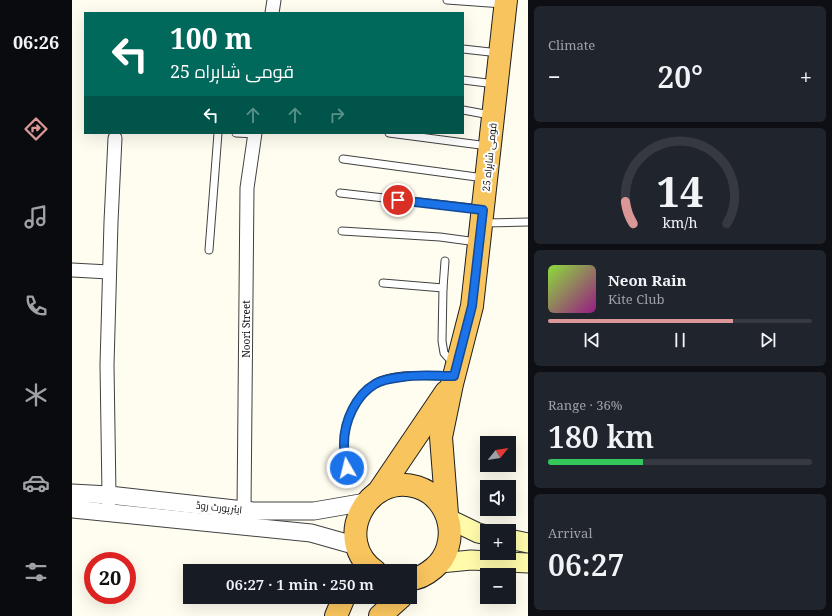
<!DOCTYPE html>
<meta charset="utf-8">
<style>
body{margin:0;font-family:"Noto Serif",Cairo,serif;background:#20242c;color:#f1f3f6;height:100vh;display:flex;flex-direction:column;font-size:15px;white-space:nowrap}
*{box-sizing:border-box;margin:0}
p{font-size:13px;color:#9ea1a6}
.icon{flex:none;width:22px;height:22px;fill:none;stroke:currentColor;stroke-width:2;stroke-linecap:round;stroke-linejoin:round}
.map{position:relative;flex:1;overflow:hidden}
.panel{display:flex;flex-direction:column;gap:6px;padding:6px;background:#0d0f14;width:304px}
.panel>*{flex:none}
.top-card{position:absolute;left:12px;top:12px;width:380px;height:122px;border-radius:0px;box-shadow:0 4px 16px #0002;background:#00695c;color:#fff;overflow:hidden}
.needle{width:26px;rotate:60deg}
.buttons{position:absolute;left:408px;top:436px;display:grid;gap:8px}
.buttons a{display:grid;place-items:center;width:36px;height:36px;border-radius:0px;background:#171b24;box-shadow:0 4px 16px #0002;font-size:20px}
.speed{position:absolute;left:12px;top:552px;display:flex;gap:8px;font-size:20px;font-weight:700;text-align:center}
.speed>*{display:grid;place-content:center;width:52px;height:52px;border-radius:50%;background:#171b24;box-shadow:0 4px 16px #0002;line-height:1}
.speed .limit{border:6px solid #d22;background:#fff;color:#111}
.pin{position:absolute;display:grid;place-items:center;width:34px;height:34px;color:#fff;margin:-17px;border:2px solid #fff;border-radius:50%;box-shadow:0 1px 4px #0007}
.me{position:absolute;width:44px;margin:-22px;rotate:352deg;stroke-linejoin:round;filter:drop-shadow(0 0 3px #0008)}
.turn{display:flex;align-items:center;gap:14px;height:84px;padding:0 20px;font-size:18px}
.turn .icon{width:52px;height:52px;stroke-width:2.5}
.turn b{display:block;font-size:28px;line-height:34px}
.lanes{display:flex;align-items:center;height:38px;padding:0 20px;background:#0003;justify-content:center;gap:20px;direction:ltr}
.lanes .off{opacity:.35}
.big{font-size:30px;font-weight:600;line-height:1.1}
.panel .card{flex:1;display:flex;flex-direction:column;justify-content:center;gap:6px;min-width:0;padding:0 14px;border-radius:6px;background:#20242c}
.panel .dial{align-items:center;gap:0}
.dial svg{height:104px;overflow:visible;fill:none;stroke:#363941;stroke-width:7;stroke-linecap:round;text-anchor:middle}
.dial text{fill:#f1f3f6;stroke:none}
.song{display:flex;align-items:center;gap:12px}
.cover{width:48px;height:48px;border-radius:6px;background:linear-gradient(135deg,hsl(90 70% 55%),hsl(310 70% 35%))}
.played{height:4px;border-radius:2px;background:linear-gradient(90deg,#db9798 70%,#363941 70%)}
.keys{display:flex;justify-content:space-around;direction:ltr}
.heat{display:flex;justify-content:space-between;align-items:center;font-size:22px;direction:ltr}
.charge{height:6px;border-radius:3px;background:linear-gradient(90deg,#34c759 36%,#363941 0)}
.trip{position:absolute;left:111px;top:564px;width:234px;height:40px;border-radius:0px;background:#171b24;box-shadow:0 4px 16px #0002;font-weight:600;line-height:40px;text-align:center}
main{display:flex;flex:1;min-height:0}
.dock{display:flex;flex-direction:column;width:72px;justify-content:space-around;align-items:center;background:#090b0e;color:#9ea1a6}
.dock .icon{width:28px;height:28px}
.dock .on{color:#db9798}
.dock b{font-size:18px;color:#f1f3f6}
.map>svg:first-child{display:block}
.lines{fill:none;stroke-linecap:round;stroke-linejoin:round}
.service-casing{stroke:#414141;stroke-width:9}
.minor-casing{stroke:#414141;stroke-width:15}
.tertiary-casing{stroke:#414141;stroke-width:19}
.secondary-casing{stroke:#303030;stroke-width:21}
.trunk-casing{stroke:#1f1f1f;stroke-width:24}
.service{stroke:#fff;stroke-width:7}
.minor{stroke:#fff;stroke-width:13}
.tertiary{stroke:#fff;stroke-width:17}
.secondary{stroke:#fffbab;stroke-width:19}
.trunk{stroke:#f8c45e;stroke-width:22}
.route-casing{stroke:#114b97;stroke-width:10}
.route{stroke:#1a73e8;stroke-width:7}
.labels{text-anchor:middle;stroke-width:4;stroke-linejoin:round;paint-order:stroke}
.street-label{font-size:10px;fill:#0e0e0e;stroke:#fff}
</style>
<main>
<nav class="dock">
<b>06:26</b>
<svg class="icon on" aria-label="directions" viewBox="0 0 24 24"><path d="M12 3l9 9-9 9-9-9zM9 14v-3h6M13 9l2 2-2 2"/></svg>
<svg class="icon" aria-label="music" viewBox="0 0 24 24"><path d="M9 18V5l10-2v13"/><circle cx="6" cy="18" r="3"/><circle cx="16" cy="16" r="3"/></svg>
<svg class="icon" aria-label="phone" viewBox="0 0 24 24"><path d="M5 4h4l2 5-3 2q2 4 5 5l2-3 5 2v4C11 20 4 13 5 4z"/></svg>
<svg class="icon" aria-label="climate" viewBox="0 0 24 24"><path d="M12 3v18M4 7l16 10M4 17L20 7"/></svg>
<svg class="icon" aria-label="car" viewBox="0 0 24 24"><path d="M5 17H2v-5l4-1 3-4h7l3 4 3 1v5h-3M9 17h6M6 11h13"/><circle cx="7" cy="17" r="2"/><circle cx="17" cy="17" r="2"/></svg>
<svg class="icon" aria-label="filters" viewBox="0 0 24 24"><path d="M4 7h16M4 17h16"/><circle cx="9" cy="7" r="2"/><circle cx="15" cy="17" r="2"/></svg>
</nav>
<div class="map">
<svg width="456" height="616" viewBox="0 0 456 616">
<rect width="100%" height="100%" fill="#fffdf0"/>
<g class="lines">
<defs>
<g id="service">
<path d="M375 0 431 4"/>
<path d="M391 49 427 53"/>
<path d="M391 80 423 84"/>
<path d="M391 110 418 115"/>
<path d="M164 133 183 134"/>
<path d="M317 133 416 146"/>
<path d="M271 159 412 178"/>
<path d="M268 193 409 209"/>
<path d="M412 223 456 222"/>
<path d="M270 231 368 237 405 242"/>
<path d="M137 250 146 133"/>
<path d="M373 261 371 288 370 341 372 353 381 363"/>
<path d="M311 283 371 288"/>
<path d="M275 468C274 460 272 451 272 443 272 421 284 395 304 383 311 379 322 377 331 376 347 375 364 376 380 376"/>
</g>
<g id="minor">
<path d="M200 13 202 0"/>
<path d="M0 270 37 272"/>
<path d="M36 513 37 495 35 365 39 222 43 138"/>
<path d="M173 518 172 510 175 188 183 133"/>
</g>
<g id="tertiary">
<path d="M0 493 37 495 181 511H242L294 502"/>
<path d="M0 509 239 533 285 546"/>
</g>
<g id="secondary">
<path d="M377 519 406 533 415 535"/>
<path d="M437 539 456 543"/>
<path d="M368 563 399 560 456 563"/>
</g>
<g id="trunk">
<path d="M307 491 374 392"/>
<path d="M375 514 369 437 380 384 400 306 434 0"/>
<path d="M303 571C260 541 294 472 345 487 380 498 389 545 362 568 355 574 347 579 338 579"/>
<path d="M264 616 272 597"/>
<path d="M308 616 329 597"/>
</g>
</defs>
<!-- service casing -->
<use href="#service" class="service-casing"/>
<!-- minor casing -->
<use href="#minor" class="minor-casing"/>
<!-- tertiary casing -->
<use href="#tertiary" class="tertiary-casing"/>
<!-- secondary casing -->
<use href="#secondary" class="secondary-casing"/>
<!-- trunk casing -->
<use href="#trunk" class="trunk-casing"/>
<!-- service -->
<use href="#service" class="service"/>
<!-- minor -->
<use href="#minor" class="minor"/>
<!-- tertiary -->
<use href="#tertiary" class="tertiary"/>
<!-- secondary -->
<use href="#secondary" class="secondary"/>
<!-- trunk -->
<use href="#trunk" class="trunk"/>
</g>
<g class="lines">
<defs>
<path id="route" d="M275 468C274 460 272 451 272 444 272 421 284 395 303 384 311 379 322 378 330 377 347 374 365 376 382 376L400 306 411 210 326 200"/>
</defs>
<!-- route casing -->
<use href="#route" class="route-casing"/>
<!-- route -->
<use href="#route" class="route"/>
</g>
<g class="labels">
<!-- street labels -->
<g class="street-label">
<text transform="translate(417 157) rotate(-84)" y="4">قومی شاہراہ 25</text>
<text transform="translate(174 329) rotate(-90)" y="4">Noori Street</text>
<text transform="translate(147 507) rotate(6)" y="4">ایئرپورٹ روڈ</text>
</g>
</g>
</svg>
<div class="buttons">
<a><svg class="needle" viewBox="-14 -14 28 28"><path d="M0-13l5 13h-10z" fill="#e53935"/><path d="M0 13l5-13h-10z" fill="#9ea1a6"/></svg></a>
<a><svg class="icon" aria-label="sound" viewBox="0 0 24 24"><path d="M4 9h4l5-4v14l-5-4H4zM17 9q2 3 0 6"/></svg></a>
<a>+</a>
<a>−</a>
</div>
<div class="speed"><div class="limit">20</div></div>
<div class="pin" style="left:326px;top:200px;background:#d93025"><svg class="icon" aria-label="arrive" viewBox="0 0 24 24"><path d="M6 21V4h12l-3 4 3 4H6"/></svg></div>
<svg class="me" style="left:275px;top:468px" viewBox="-20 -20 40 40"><circle r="17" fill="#1a73e8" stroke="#fff" stroke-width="3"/><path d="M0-11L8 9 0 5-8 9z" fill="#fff"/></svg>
<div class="trip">06:27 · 1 min · 250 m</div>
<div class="top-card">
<div class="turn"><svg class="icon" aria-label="left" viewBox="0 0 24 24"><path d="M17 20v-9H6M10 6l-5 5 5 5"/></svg><div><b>100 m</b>قومی شاہراہ 25</div></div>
<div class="lanes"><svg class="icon" aria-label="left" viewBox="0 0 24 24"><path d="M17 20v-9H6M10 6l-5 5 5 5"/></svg><svg class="icon off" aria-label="ahead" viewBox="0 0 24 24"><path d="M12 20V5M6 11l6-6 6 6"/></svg><svg class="icon off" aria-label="ahead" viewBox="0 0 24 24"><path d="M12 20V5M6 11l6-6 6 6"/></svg><svg class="icon off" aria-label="right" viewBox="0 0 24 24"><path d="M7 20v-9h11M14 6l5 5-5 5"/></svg></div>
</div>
</div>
<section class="panel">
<div class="card"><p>Climate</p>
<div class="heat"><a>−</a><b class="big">20°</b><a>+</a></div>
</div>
<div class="card dial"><svg viewBox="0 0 100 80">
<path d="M14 69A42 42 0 1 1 86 69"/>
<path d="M14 69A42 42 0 0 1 8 52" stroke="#db9798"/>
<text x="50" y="56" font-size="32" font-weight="700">14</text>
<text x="50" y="72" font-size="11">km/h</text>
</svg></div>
<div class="card">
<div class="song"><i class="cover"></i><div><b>Neon Rain</b><p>Kite Club</p></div></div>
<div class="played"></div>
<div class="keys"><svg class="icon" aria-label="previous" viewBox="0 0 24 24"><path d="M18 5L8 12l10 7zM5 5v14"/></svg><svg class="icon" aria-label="pause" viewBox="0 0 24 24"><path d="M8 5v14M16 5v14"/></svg><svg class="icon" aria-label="next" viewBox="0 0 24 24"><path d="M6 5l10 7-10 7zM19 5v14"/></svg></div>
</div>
<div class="card"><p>Range · 36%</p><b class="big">180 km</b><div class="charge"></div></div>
<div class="card"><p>Arrival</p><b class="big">06:27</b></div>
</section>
</main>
